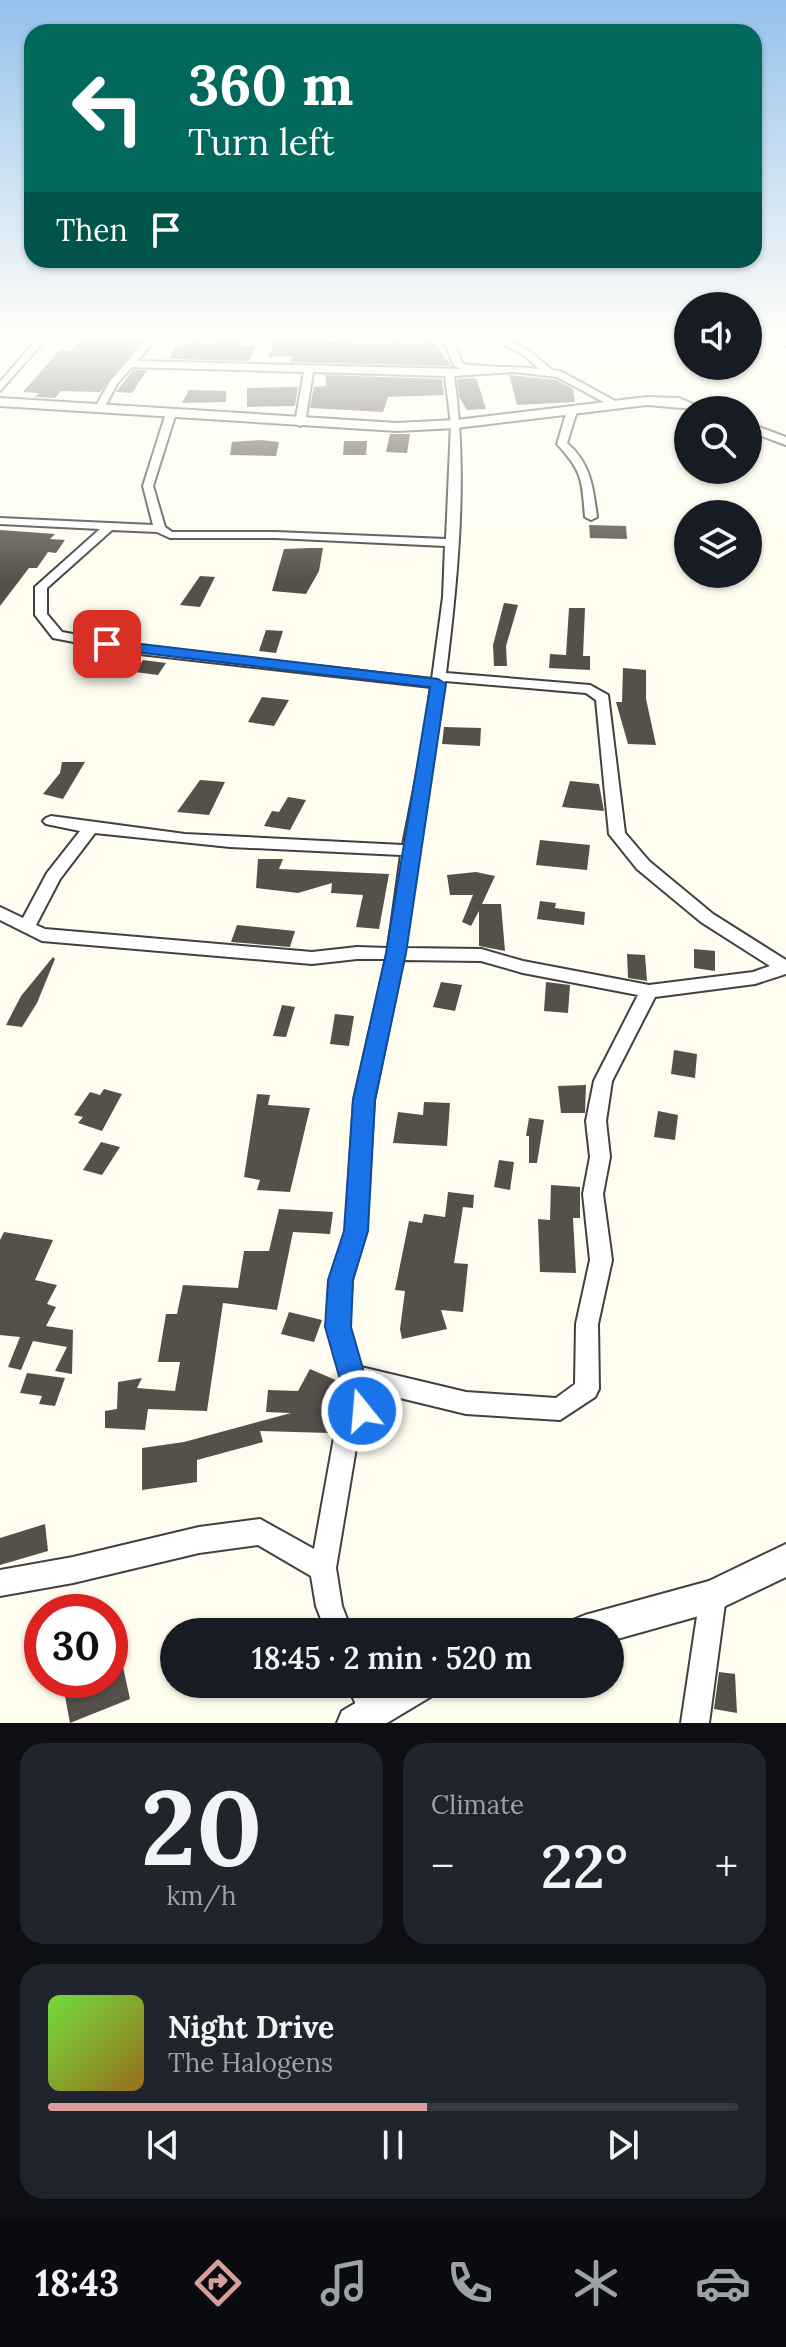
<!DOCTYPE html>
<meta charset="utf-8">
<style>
body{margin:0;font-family:Lora,serif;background:#20242c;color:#f1f3f6;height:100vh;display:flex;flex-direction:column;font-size:30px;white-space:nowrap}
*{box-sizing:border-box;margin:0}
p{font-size:26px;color:#9ea1a6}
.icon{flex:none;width:44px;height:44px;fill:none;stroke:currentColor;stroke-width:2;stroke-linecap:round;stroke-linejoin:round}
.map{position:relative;height:1723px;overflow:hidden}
.drawer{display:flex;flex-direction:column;gap:20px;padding:20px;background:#0d0f14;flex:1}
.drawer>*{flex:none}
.guide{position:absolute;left:24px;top:24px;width:738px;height:244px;border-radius:24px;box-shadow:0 2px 6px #0004;background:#00695c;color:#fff;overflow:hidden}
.buttons{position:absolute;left:674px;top:292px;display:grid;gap:16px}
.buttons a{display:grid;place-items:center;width:88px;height:88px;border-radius:50%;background:#171b24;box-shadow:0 2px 6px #0004;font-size:40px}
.speed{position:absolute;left:24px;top:1594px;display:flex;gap:16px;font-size:40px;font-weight:700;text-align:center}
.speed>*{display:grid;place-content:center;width:104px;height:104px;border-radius:50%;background:#171b24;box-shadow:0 2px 6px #0004;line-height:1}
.speed .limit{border:12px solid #d22;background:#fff;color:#111}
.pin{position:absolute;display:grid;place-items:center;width:68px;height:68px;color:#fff;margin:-34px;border-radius:16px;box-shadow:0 4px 12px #0006}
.me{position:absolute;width:88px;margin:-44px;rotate:343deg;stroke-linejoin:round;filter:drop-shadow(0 0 6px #0008)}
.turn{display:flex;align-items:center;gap:28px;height:168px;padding:0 32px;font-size:36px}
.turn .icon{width:104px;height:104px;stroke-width:2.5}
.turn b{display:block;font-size:56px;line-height:68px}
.then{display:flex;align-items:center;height:76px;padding:0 32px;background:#0003;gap:16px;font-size:30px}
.big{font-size:60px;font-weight:600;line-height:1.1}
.drawer .widget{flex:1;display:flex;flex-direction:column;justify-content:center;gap:12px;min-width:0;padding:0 28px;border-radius:24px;background:#20242c}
.drawer .dial{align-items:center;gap:0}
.dial b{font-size:104px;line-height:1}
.song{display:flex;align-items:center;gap:24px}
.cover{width:96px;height:96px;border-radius:12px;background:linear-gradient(135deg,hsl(100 70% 55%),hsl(40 70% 35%))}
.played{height:8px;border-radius:4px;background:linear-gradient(90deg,#d79e9b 55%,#363941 55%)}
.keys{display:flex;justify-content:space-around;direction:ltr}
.heat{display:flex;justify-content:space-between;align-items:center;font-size:44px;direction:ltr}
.drawer .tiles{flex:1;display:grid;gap:20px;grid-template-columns:1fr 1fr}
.widget:last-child{grid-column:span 2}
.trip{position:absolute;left:160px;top:1618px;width:464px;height:80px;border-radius:40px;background:#171b24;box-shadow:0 2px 6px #0004;font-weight:600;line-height:80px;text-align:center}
.tab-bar{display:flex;height:128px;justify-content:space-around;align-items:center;background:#090b0e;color:#9ea1a6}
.tab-bar .icon{width:56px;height:56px}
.tab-bar .on{color:#d79e9b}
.tab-bar b{font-size:36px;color:#f1f3f6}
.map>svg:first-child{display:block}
.building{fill:#56504a}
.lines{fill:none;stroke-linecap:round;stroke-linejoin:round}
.minor-casing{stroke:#414141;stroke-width:4}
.tertiary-casing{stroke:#414141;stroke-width:4}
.minor{fill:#fff;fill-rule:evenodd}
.tertiary{fill:#fff;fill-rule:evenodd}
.route{fill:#1a73e8;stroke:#114b97;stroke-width:2}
</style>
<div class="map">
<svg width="786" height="1723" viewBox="0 0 786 1723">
<rect width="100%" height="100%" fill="#fefdef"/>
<!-- building -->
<g class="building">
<path d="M109 339H139L136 342 139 343 100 392 61 391 55 398 35 397 39 393 23 392 60 350 71 351 78 341Z"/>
<path d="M219 339H241L238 346 257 345 249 361 170 359 174 347H184L188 342 220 344Z"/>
<path d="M276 340 384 344 401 341 405 345 434 342 451 366 290 362 292 356 268 357Z"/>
<path d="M133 370H147L132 393 116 392Z"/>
<path d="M326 375 442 379 444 395 388 397 383 412 310 408 314 387 326 386Z"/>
<path d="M509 375 556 380 573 389 575 402 517 405Z"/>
<path d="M474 378 477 380 486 409 467 410 459 397 457 379Z"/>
<path d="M298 387 295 406 247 407V388Z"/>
<path d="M189 390 226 391V402L182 403Z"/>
<path d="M390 434H410L407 453 386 452Z"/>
<path d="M261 440 279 442 276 456 230 455 232 442Z"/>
<path d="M344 441H367L366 455H343Z"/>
<path d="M589 525 626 526 627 539 590 538Z"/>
<path d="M0 530 55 534 50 539 65 540 56 553 48 552 37 568H29L0 606Z"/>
<path d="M310 548H323L319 571 306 594 272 591 284 549Z"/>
<path d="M200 576 215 577 200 607 180 605Z"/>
<path d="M504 603 518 605 506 646 507 666H494L493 645Z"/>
<path d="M569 608H585L583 656H590V670L549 668 550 654 566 655Z"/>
<path d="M266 630 283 631 276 653 259 651Z"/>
<path d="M143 660 166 663 158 675 135 672Z"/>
<path d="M623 668 646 670V699L656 745 628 744 616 702H622Z"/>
<path d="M262 697 289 700 274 726 248 722Z"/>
<path d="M444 727 481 728 480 746 442 744Z"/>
<path d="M62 762H85L63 799 43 794 60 773Z"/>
<path d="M200 780 225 782 209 815 177 812Z"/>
<path d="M570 781 599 784 604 811 562 807Z"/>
<path d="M288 797 306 800 290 830 264 826 272 811 279 812Z"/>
<path d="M540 840 590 845 587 870 536 865Z"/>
<path d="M258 859H283L279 869 389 874 379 929 356 927 363 895 331 893 332 883 298 893 256 888Z"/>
<path d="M476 872 495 876 482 904H501L505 951 479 946V911L471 926 462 922 473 895H450L447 875Z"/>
<path d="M540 901 556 903 555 908 585 912 584 925 537 919Z"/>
<path d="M237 925 295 931 290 947 231 942Z"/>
<path d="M694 949 715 951V971L694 968Z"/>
<path d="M627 954 645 955 647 981 628 978Z"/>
<path d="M53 957 55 959 37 1003 22 1027 6 1025 21 996Z"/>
<path d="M441 982 462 985 455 1011 433 1007Z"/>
<path d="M546 982 570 985 568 1013 544 1011Z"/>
<path d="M282 1005 295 1007 286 1037 273 1036Z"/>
<path d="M335 1014 354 1016 349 1046 330 1044Z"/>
<path d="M674 1050 697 1054 695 1078 671 1074Z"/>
<path d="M586 1085 585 1113H561L558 1086Z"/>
<path d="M104 1089 122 1094 102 1131 78 1123 83 1117 74 1115 90 1092 100 1095Z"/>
<path d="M257 1094 270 1095 268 1105 310 1108 290 1192 257 1190 260 1180 244 1177Z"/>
<path d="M424 1102 450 1103 447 1146 393 1143 398 1112 423 1115Z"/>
<path d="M658 1111 678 1115 675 1140 654 1137Z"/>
<path d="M529 1118 544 1120 537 1163H529V1136H526Z"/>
<path d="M101 1142 120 1147 102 1175 83 1170Z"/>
<path d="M499 1160 514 1162 510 1190 494 1187Z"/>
<path d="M551 1185 580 1187V1218H573L576 1273 540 1272 538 1219 550 1220Z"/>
<path d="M448 1192 474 1195 473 1208 463 1207 454 1263 468 1264 463 1312 441 1310 447 1329 402 1339 400 1329 405 1291 395 1290 409 1221 422 1223 424 1214 445 1217Z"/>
<path d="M279 1209 333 1212 330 1234 293 1232 277 1310 223 1303 207 1411 148 1409 145 1430 105 1428V1411L117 1409 118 1382 142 1378 137 1388 175 1391 180 1362H158L166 1314H177L183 1285 238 1288 244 1251H269Z"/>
<path d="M4 1232 53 1240 35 1280 57 1285 47 1304 56 1307 46 1326 73 1330 72 1374 55 1371 67 1347 33 1341 21 1370 8 1367 20 1337 0 1335V1240Z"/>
<path d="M289 1312 322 1320 314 1342 281 1334Z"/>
<path d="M310 1369 338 1381 332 1392 329 1433 260 1431 263 1442 197 1460V1482L142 1490V1448L184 1442 291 1413 266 1412 268 1390 298 1391Z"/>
<path d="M27 1373 65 1378 55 1406 39 1404 42 1396 20 1393Z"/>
<path d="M45 1524 48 1551 0 1565V1538Z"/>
<path d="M110 1635H116L130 1699 70 1723 62 1680H110Z"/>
<path d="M719 1672 735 1674 737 1713 714 1709Z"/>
</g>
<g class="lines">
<defs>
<g id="minor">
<path d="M37 339H46L0 391V382Z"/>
<path d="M147 339H156L137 361 462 369 454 366 443 339H452L463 364C488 368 513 366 539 369L525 356 494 339H506L531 352 552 370 562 372 617 402V406H611L557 377 514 372 454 376C468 471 458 577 446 673L590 685 608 695 625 833 649 861 713 914 786 960V974L755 984 655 997 612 1081 606 1121 610 1157 603 1194 612 1260 598 1324 599 1389 595 1397 560 1420 466 1414 367 1390 374 1411 358 1436 336 1568 342 1606 352 1632H326L316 1606 311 1576 258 1545 199 1553 73 1583 0 1596V1570L73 1557 199 1527 260 1519 314 1549 335 1432 350 1409 327 1327 330 1280 346 1231 354 1100 386 959H357L312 964 42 941 0 920V907L23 918 47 873 80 831 46 824 43 821 46 818 51 816 185 834 403 845 425 733 431 687 131 653 53 638 35 615V587L100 529 0 524V518L153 525 143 486 166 413 171 410 176 413 153 486 165 527 172 532H276L446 539 451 424 445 376 313 372 305 423 300 426 295 423 304 372 132 367 117 384 103 410H97L95 408 110 381ZM112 530 157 532 170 538H276L445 546 443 597 432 679 131 645 62 632 47 614V588ZM445 681 586 693 596 700 609 834 637 869 701 922 770 966 753 972 649 985 523 961 481 949 405 948ZM95 833 230 847 401 855 388 948 357 947 312 952 45 929 36 925 60 879ZM403 960 481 961 523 973 638 995 594 1081 586 1121 590 1157 583 1194 590 1260 576 1324 575 1384 556 1398 466 1392 361 1367 349 1327 352 1280 366 1231 374 1100Z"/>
<path d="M778 339H786V346Z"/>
<path d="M572 408 577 411 567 443C591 464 593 487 597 517L591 520 585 517C582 480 583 472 557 444L567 411Z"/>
<path d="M713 1583 722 1587 726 1596 709 1723H681L700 1596 704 1587Z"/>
<path d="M347 1684H375L387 1711 383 1721 377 1723 363 1721Z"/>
</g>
<g id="tertiary">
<path d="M647 397 679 398 707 410 647 405 456 428 397 431 0 406V398L397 423 456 420Z"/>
<path d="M748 423 786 437V445L748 431Z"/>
<path d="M786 1544V1577L713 1612 610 1641V1632H568L573 1620 585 1615 709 1581Z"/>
<path d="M388 1684H437L432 1696 387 1723H337L342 1711Z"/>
</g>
</defs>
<!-- minor casing -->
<use href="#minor" class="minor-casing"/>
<!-- tertiary casing -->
<use href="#tertiary" class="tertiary-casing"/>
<!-- minor -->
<use href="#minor" class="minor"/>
<!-- tertiary -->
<use href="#tertiary" class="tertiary"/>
</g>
<!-- sky -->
<linearGradient id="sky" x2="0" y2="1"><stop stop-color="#94c1ec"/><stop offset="0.58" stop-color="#fffef8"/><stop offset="1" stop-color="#fffef8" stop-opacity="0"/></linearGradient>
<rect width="786" height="581" fill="url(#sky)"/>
<!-- route -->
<path class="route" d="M107 640 438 679 446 684 406 953 375 1100 368 1231 353 1280 351 1327 375 1411 371 1419 362 1423 353 1419 349 1411 325 1327 328 1280 344 1231 353 1100 386 953 430 687 101 648 99 644Z"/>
</svg>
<div class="buttons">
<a><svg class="icon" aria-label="sound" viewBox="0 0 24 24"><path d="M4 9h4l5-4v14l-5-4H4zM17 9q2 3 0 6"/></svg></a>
<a><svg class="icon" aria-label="search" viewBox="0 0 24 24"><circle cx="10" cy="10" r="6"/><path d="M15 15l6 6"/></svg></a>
<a><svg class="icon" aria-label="layers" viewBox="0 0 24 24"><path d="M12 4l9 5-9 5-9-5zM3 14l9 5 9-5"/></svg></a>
</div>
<div class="speed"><div class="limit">30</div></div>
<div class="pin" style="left:107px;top:644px;background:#d93025"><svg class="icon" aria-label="arrive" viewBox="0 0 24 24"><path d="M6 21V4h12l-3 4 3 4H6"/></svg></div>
<svg class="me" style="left:362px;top:1411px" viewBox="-20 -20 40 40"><circle r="17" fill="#1a73e8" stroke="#fff" stroke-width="3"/><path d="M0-11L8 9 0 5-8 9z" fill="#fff"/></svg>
<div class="trip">18:45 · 2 min · 520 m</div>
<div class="guide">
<div class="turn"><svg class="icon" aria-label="left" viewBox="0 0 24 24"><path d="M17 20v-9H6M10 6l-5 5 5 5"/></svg><div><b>360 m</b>Turn left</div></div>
<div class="then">Then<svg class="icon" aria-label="arrive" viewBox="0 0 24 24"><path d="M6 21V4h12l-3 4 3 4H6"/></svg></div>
</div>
</div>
<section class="drawer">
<div class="tiles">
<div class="widget dial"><b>20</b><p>km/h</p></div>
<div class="widget"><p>Climate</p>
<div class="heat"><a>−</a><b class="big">22°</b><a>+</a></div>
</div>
<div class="widget">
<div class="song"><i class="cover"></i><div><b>Night Drive</b><p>The Halogens</p></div></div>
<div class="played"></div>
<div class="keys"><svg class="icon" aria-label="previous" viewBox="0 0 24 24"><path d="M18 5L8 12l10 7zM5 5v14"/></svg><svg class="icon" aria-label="pause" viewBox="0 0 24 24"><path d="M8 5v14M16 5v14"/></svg><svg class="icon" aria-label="next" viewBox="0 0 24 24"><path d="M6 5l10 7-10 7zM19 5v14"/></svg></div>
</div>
</div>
</section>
<nav class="tab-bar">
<b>18:43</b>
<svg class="icon on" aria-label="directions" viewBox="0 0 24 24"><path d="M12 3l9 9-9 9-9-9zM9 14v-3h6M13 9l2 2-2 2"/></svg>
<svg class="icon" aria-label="music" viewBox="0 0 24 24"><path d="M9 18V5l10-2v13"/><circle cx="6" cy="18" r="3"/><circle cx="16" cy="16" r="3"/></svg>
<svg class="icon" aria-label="phone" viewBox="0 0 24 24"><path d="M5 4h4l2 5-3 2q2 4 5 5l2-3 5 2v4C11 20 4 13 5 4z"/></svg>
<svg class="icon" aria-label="climate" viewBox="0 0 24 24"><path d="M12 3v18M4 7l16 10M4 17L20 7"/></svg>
<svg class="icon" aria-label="car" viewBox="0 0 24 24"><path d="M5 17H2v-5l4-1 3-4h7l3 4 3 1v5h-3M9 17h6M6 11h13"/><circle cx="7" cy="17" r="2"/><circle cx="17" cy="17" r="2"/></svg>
</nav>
